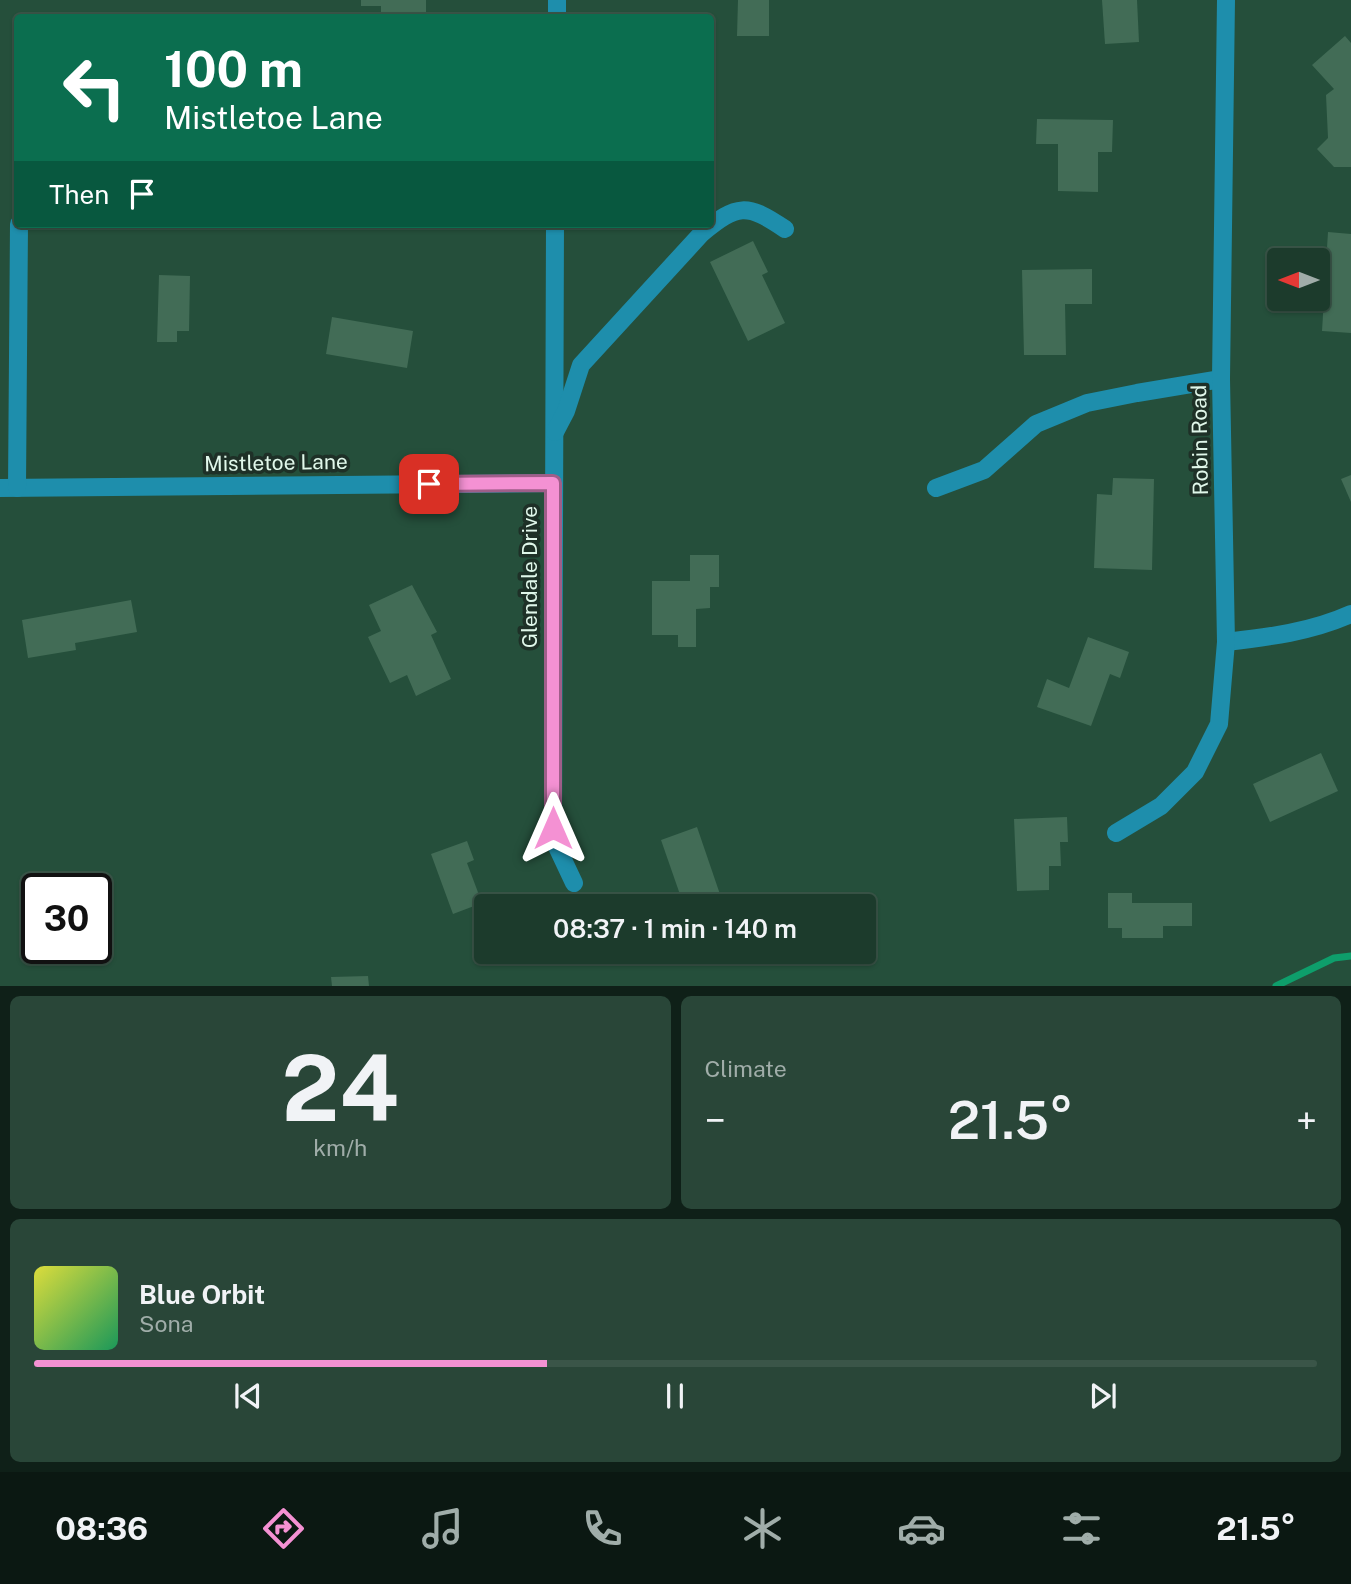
<!DOCTYPE html>
<meta charset="utf-8">
<style>
body{margin:0;font-family:"Public Sans",sans-serif;background:#294638;color:#f1f3f6;height:100vh;display:flex;flex-direction:column;font-size:26px;white-space:nowrap}
*{box-sizing:border-box;margin:0}
p{font-size:23px;color:#a0ada9}
.icon{flex:none;width:38px;height:38px;fill:none;stroke:currentColor;stroke-width:2;stroke-linecap:round;stroke-linejoin:round}
.map{position:relative;height:986px;overflow:hidden}
.details{display:flex;flex-direction:column;gap:10px;padding:10px;background:#0f2018;flex:1}
.details>*{flex:none}
.top-card{position:absolute;left:14px;top:14px;width:700px;height:214px;border-radius:7px;box-shadow:0 2px 5px #0004,0 0 0 2px #3a5548;background:#0b6e4f;color:#fff;overflow:hidden}
.needle{width:46px;rotate:270deg}
.tools{position:absolute;left:1267px;top:248px;display:grid;gap:14px}
.tools a{display:grid;place-items:center;width:63px;height:63px;border-radius:7px;background:#1c3b2c;box-shadow:0 2px 5px #0004,0 0 0 2px #3a5548;font-size:35px}
.speed{position:absolute;left:21px;top:873px;display:flex;gap:14px;font-size:35px;font-weight:700;text-align:center}
.speed>*{display:grid;place-content:center;width:91px;height:91px;border-radius:50%;background:#1c3b2c;box-shadow:0 2px 5px #0004,0 0 0 2px #3a5548;line-height:1}
.speed .limit{border:4px solid #111;border-radius:10px;background:#fff;color:#111}
.pin{position:absolute;display:grid;place-items:center;width:60px;height:60px;color:#fff;margin:-30px;border-radius:14px;box-shadow:0 4px 10px #0006}
.me{position:absolute;width:77px;margin:-38px;rotate:0deg;stroke-linejoin:round;filter:drop-shadow(0 0 5px #0008)}
.turn{display:flex;align-items:center;gap:24px;height:147px;padding:0 35px;font-size:32px}
.turn .icon{width:91px;height:91px;stroke-width:2.5}
.turn b{display:block;font-size:49px;line-height:60px}
.then{display:flex;align-items:center;height:66px;padding:0 35px;background:#0003;gap:14px;font-size:26px}
.big{font-size:52px;font-weight:600;line-height:1.1}
.details .card{flex:1;display:flex;flex-direction:column;justify-content:center;gap:10px;min-width:0;padding:0 24px;border-radius:10px;background:#294638}
.details .dial{align-items:center;gap:0}
.dial b{font-size:91px;line-height:1}
.song{display:flex;align-items:center;gap:21px}
.cover{width:84px;height:84px;border-radius:10px;background:linear-gradient(135deg,hsl(60 70% 55%),hsl(150 70% 35%))}
.played{height:7px;border-radius:4px;background:linear-gradient(90deg,#f491d3 40%,#3a5548 40%)}
.keys{display:flex;justify-content:space-around;direction:ltr}
.heat{display:flex;justify-content:space-between;align-items:center;font-size:38px;direction:ltr}
.details .tiles{flex:1;display:grid;gap:10px;grid-template-columns:1fr 1fr}
.card:last-child{grid-column:span 2}
.trip{position:absolute;left:474px;top:894px;width:402px;height:70px;border-radius:7px;background:#1c3b2c;box-shadow:0 2px 5px #0004,0 0 0 2px #3a5548;font-weight:600;line-height:70px;text-align:center}
.dock{display:flex;height:112px;justify-content:space-around;align-items:center;background:#0b1812;color:#a0ada9}
.dock .icon{width:49px;height:49px}
.dock .on{color:#f491d3}
.dock b{font-size:32px;color:#f1f3f6}
.map>svg:first-child{display:block}
.lines{fill:none;stroke-linecap:round;stroke-linejoin:round}
.stream{stroke:#0e9e6b;stroke-width:7}
.building{fill:#426c56}
.minor{stroke:#1e8eac;stroke-width:18}
.route-casing{stroke:#9f5e89;stroke-width:18}
.route{stroke:#f491d3;stroke-width:12}
.labels{text-anchor:middle;stroke-width:7;stroke-linejoin:round;paint-order:stroke}
.street-label{font-size:21px;fill:#e0f7ea;stroke:#1e3027}
</style>
<div class="map">
<svg width="1351" height="986" viewBox="0 0 1351 986">
<rect width="100%" height="100%" fill="#254f3b"/>
<g class="lines">
<!-- stream -->
<path class="stream" d="M1276 986 1334 958 1351 956"/>
</g>
<!-- building -->
<g class="building">
<path d="M361 0H426V18H381V6H361Z"/>
<path d="M738 0H769V36H737Z"/>
<path d="M1102 0H1137L1139 42 1105 44Z"/>
<path d="M1345 36 1351 43V167H1334L1317 149 1328 138 1326 95 1334 89 1312 65Z"/>
<path d="M1037 119 1113 120 1112 152H1098V192L1058 191V144H1036Z"/>
<path d="M1328 232 1351 234V333L1322 331Z"/>
<path d="M753 241 768 272 762 275 785 323 748 341 710 262Z"/>
<path d="M1092 269V304H1065L1066 355H1024L1022 270Z"/>
<path d="M159 275 190 276 189 331H177V342H157Z"/>
<path d="M332 317 413 331 407 368 326 354Z"/>
<path d="M1351 475V502L1341 479Z"/>
<path d="M1113 478 1154 479 1152 570 1094 568 1097 494 1112 495Z"/>
<path d="M690 555H719V587H710V608L696 609V647H678V635H652V581H690Z"/>
<path d="M412 585 437 632 431 635 451 679 416 696 407 675 390 683 368 637 381 631 369 605Z"/>
<path d="M131 600 137 632 75 643 76 650 28 658 22 620Z"/>
<path d="M1088 637 1129 652 1120 678 1110 674 1091 726 1037 707 1047 679 1069 688Z"/>
<path d="M1321 753 1338 791 1270 822 1253 784Z"/>
<path d="M1067 817 1068 842H1060L1061 866H1049V890L1017 891 1014 819Z"/>
<path d="M697 827 724 906H684L661 840Z"/>
<path d="M467 841 474 860 467 863 482 903 453 914 431 854Z"/>
<path d="M1108 893H1132V903H1192V926H1163V938H1122V928H1108Z"/>
<path d="M368 976 369 986H332L331 977Z"/>
</g>
<g class="lines">
<!-- minor -->
<g class="minor">
<path d="M557 18V0"/>
<path d="M555 224 553 828 558 849 574 883"/>
<path d="M555 432 566 411 581 365 702 233C737 204 747 203 785 229"/>
<path d="M0 488 553 483"/>
<path d="M17 488 19 224"/>
<path d="M936 488 984 470 1036 424 1087 403 1137 393 1221 379"/>
<path d="M1226 642C1269 637 1311 632 1351 614"/>
<path d="M1116 833 1161 806 1195 772 1219 724 1226 642 1221 379 1226 0"/>
</g>
</g>
<g class="lines">
<defs>
<path id="route" d="M429 484 553 483V828"/>
</defs>
<!-- route casing -->
<use href="#route" class="route-casing"/>
<!-- route -->
<use href="#route" class="route"/>
</g>
<g class="labels">
<!-- street labels -->
<g class="street-label">
<text transform="translate(1200 440) rotate(-91)" y="7">Robin Road</text>
<text transform="translate(276 463) rotate(-1)" y="7">Mistletoe Lane</text>
<text transform="translate(530 577) rotate(-90)" y="7">Glendale Drive</text>
</g>
</g>
</svg>
<div class="tools">
<a><svg class="needle" viewBox="-14 -14 28 28"><path d="M0-13l5 13h-10z" fill="#e53935"/><path d="M0 13l5-13h-10z" fill="#a0ada9"/></svg></a>
</div>
<div class="speed"><div class="limit">30</div></div>
<div class="pin" style="left:429px;top:484px;background:#d93025"><svg class="icon" aria-label="arrive" viewBox="0 0 24 24"><path d="M6 21V4h12l-3 4 3 4H6"/></svg></div>
<svg class="me" style="left:553px;top:828px" viewBox="-20 -20 40 40"><path d="M0-17L14 15 0 8-14 15z" fill="#f491d3" stroke="#fff" stroke-width="4"/></svg>
<div class="trip">08:37 · 1 min · 140 m</div>
<div class="top-card">
<div class="turn"><svg class="icon" aria-label="left" viewBox="0 0 24 24"><path d="M17 20v-9H6M10 6l-5 5 5 5"/></svg><div><b>100 m</b>Mistletoe Lane</div></div>
<div class="then">Then<svg class="icon" aria-label="arrive" viewBox="0 0 24 24"><path d="M6 21V4h12l-3 4 3 4H6"/></svg></div>
</div>
</div>
<section class="details">
<div class="tiles">
<div class="card dial"><b>24</b><p>km/h</p></div>
<div class="card"><p>Climate</p>
<div class="heat"><a>−</a><b class="big">21.5°</b><a>+</a></div>
</div>
<div class="card">
<div class="song"><i class="cover"></i><div><b>Blue Orbit</b><p>Sona</p></div></div>
<div class="played"></div>
<div class="keys"><svg class="icon" aria-label="previous" viewBox="0 0 24 24"><path d="M18 5L8 12l10 7zM5 5v14"/></svg><svg class="icon" aria-label="pause" viewBox="0 0 24 24"><path d="M8 5v14M16 5v14"/></svg><svg class="icon" aria-label="next" viewBox="0 0 24 24"><path d="M6 5l10 7-10 7zM19 5v14"/></svg></div>
</div>
</div>
</section>
<nav class="dock">
<b>08:36</b>
<svg class="icon on" aria-label="directions" viewBox="0 0 24 24"><path d="M12 3l9 9-9 9-9-9zM9 14v-3h6M13 9l2 2-2 2"/></svg>
<svg class="icon" aria-label="music" viewBox="0 0 24 24"><path d="M9 18V5l10-2v13"/><circle cx="6" cy="18" r="3"/><circle cx="16" cy="16" r="3"/></svg>
<svg class="icon" aria-label="phone" viewBox="0 0 24 24"><path d="M5 4h4l2 5-3 2q2 4 5 5l2-3 5 2v4C11 20 4 13 5 4z"/></svg>
<svg class="icon" aria-label="climate" viewBox="0 0 24 24"><path d="M12 3v18M4 7l16 10M4 17L20 7"/></svg>
<svg class="icon" aria-label="car" viewBox="0 0 24 24"><path d="M5 17H2v-5l4-1 3-4h7l3 4 3 1v5h-3M9 17h6M6 11h13"/><circle cx="7" cy="17" r="2"/><circle cx="17" cy="17" r="2"/></svg>
<svg class="icon" aria-label="filters" viewBox="0 0 24 24"><path d="M4 7h16M4 17h16"/><circle cx="9" cy="7" r="2"/><circle cx="15" cy="17" r="2"/></svg>
<b>21.5°</b>
</nav>
